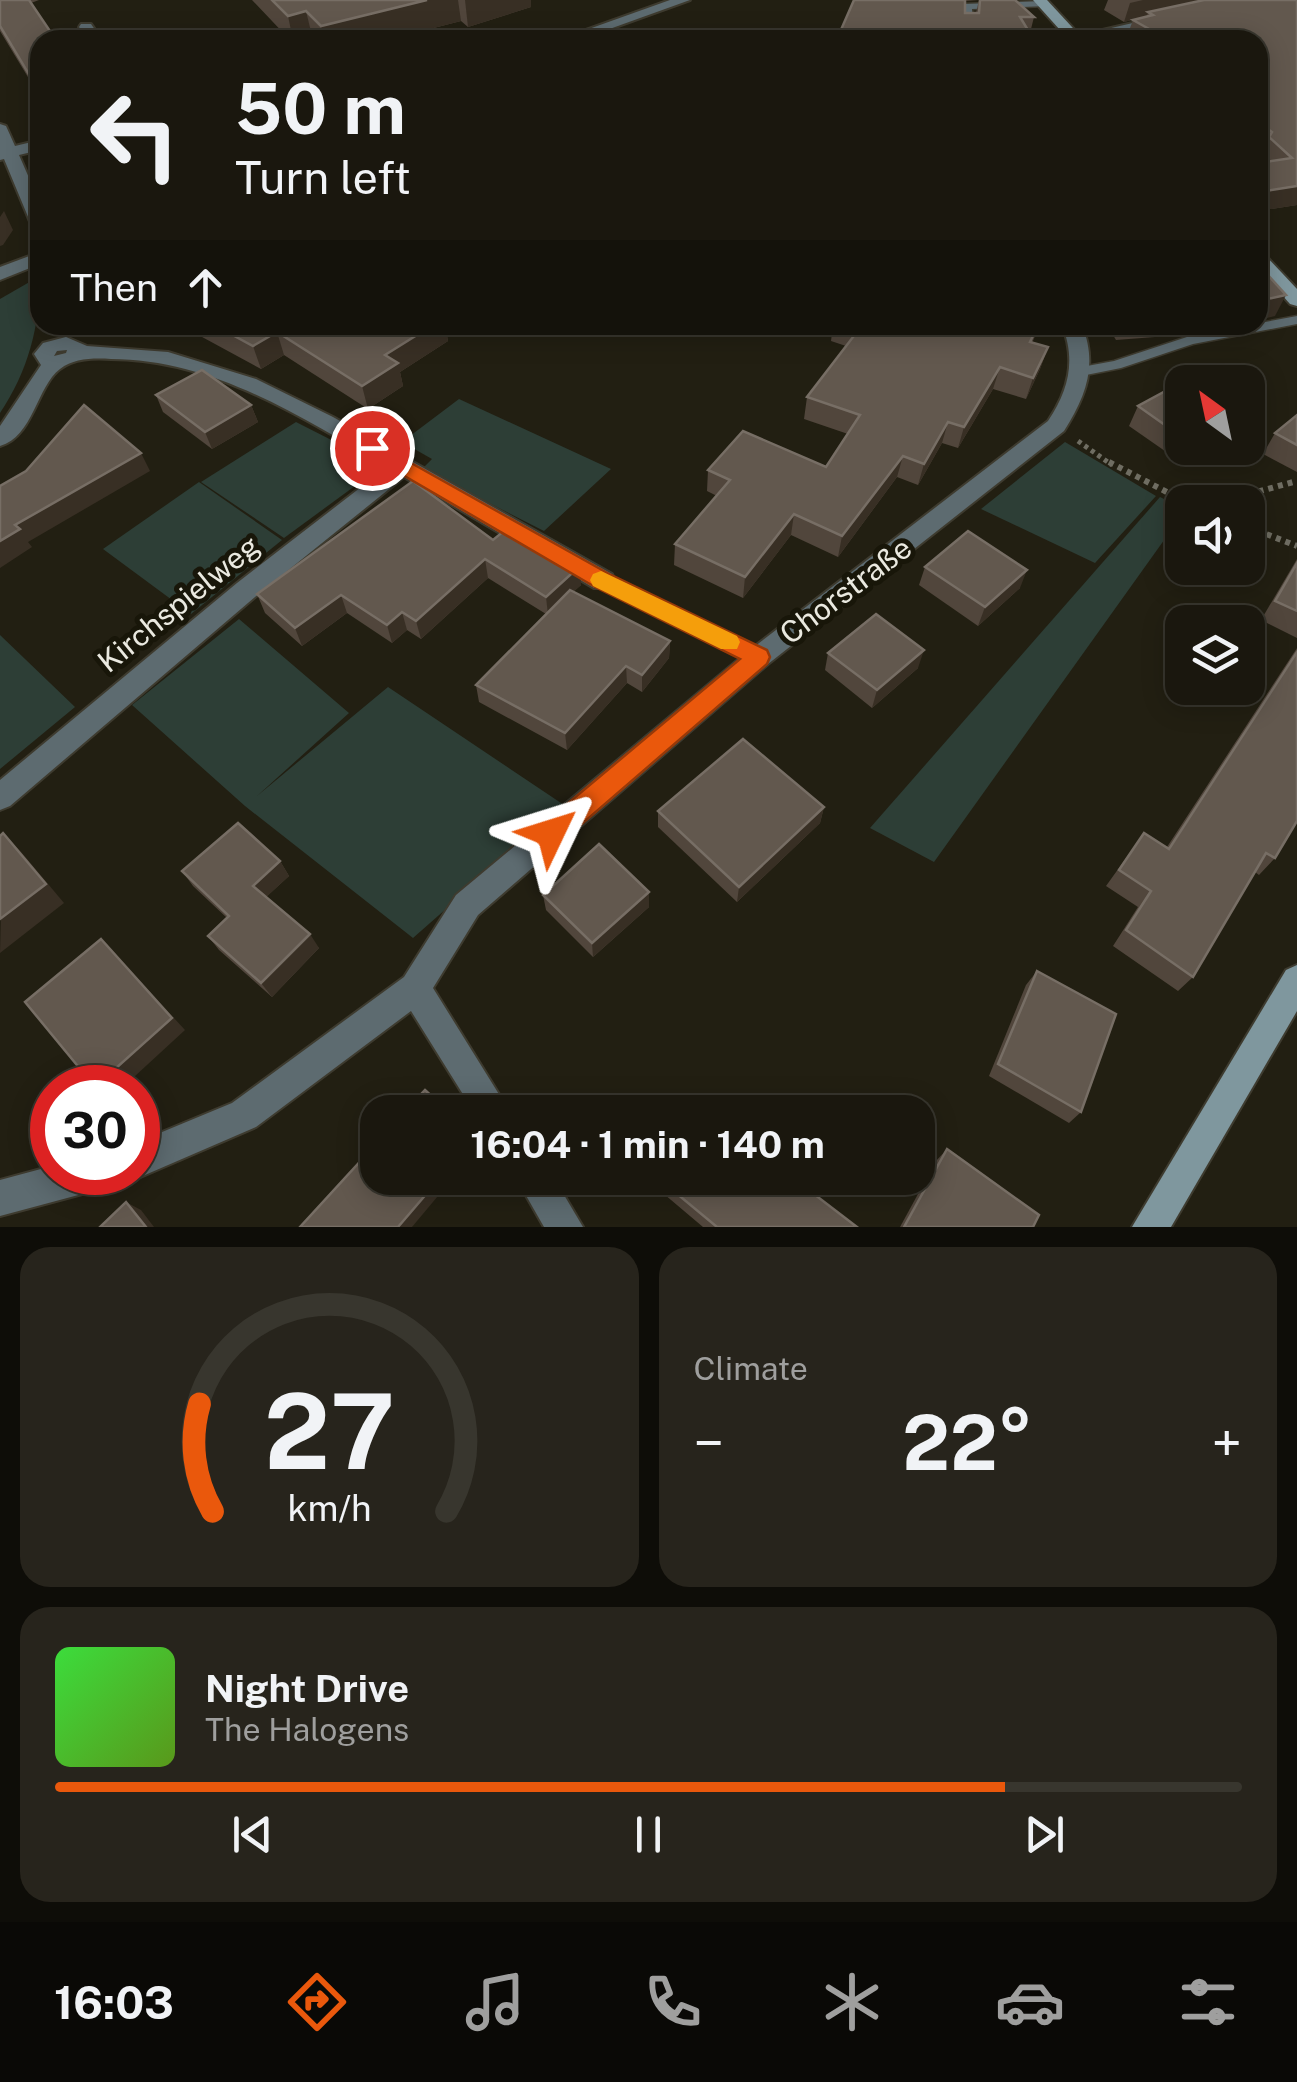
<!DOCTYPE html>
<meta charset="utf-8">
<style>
body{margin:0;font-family:"Public Sans",sans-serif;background:#27241c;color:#f1f3f6;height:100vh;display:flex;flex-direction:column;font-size:38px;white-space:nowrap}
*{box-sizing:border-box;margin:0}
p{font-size:32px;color:#9f9f9e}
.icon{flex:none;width:55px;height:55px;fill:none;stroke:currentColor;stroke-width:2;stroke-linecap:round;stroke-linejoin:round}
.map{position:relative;height:1227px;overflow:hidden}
.sheet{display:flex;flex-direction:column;gap:20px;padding:20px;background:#0e0d08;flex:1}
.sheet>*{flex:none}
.banner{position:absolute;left:30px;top:30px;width:1238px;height:305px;border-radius:30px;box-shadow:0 5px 25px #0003,0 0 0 2px #38362e;background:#1a170e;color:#f1f3f6;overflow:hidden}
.needle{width:65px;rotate:327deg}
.controls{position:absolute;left:1165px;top:365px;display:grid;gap:20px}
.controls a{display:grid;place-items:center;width:100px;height:100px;border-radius:20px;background:#1a170e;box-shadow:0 5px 25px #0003,0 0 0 2px #38362e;font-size:50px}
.speed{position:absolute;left:30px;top:1065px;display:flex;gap:20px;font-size:50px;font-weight:700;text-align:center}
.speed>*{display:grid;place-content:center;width:130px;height:130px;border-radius:50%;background:#1a170e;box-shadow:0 5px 25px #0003,0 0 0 2px #38362e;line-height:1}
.speed .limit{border:15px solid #d22;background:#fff;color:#111}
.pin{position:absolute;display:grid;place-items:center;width:85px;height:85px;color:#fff;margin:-42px;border:5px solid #fff;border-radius:50%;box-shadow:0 2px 10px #0007}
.me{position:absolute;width:110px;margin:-55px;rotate:49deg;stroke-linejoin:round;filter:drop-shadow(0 0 8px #0008)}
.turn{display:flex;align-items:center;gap:35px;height:210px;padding:0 40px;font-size:45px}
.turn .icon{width:130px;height:130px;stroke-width:2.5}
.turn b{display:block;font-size:70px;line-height:85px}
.then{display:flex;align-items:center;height:95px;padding:0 40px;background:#0003;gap:20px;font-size:38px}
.big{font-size:75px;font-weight:700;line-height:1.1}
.sheet .widget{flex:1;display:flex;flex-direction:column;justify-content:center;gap:15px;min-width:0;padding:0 35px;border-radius:30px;background:#27241c}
.sheet .dial{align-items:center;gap:0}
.dial svg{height:260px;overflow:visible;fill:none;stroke:#38362e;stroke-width:7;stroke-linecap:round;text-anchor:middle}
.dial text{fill:#f1f3f6;stroke:none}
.song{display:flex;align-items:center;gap:30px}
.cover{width:120px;height:120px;border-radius:15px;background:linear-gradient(135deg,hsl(120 70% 55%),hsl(90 70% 35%))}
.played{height:10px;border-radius:5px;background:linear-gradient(90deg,#ea580c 80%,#38362e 80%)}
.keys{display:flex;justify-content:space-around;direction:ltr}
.heat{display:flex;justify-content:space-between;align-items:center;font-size:55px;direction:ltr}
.sheet .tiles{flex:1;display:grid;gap:20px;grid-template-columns:1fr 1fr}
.widget:last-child{grid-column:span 2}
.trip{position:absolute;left:360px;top:1095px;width:575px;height:100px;border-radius:30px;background:#1a170e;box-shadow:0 5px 25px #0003,0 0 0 2px #38362e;font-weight:700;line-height:100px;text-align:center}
.menu{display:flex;height:160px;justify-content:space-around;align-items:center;background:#0a0906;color:#9f9f9e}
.menu .icon{width:70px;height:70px}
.menu .active{color:#ea580c}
.menu b{font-size:45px;color:#f1f3f6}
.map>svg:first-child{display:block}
.green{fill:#2d3e36}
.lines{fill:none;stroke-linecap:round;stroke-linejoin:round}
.lane-casing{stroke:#3e3b2f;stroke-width:3}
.street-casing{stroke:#3e3b2f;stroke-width:4}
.secondary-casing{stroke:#3e3b2f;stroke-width:4}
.path-far1{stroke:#6f6d62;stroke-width:5;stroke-dasharray:4 4;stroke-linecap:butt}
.path{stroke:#6f6d62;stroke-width:6;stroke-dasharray:5 5;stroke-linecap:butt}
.lane{fill:#5d6b70;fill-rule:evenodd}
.street{fill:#5d6b70;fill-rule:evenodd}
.secondary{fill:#7f979e;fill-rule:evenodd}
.wall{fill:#51463c;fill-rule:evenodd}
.shaded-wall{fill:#382f24}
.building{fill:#62584e;stroke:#776e65;stroke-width:2.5}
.route{fill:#ea580c;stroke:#983908;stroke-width:2.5}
.slow{fill:#f59e0b}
.labels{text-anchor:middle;stroke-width:10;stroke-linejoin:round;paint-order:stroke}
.street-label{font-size:30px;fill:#eae9e0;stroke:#181609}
</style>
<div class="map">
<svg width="1297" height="1227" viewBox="0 0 1297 1227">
<rect width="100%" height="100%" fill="#221f12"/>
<!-- green -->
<g class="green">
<path d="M40 276C40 326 28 371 0 413V299Z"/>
<path d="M459 399 611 469 544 531 422 469 432 459 402 442Z"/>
<path d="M296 422 355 452 366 464 359 483 284 538 201 482Z"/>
<path d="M1065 442 1156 496 1095 563 981 509Z"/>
<path d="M199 482 282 540 191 614 103 549Z"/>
<path d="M1160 497 1182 508V515L934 862 870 828Z"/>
<path d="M239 619 349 713 257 796 388 687 564 805 413 938 245 806 132 705Z"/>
<path d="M0 635 75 707 0 769Z"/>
</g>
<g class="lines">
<defs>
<g id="lane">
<path d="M1044 1 1047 2V6L972 9 973 29 968 32 963 29 964 4Z"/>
<path d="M1297 316V324L1193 344 1121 368 1081 376 1074 371 1076 368 1114 361 1190 336Z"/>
<path d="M603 575 765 652 768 657 765 662H753L597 586 594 581 597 576Z"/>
</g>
<g id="street">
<path d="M670 0H690L579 40H558Z"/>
<path d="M1163 16 1168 17V23L1086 40 1068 38Z"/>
<path d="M81 24H91L102 40H88L79 27Z"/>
<path d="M0 124 6 126 15 146 40 140V150L19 155 40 203V229L31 224 4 159 0 160Z"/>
<path d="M40 252V264L0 280V267Z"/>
<path d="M1062 325H1082C1098 365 1086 396 1064 431L768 664 478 915 433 988 510 1112H474L411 1011 256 1127 138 1178 126 1172H138V1142L232 1103 404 977 456 895 750 650 1048 421C1069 390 1076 360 1062 325Z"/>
<path d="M66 337 87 346 168 352 256 379 333 417 612 574 615 581 612 588H594L404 477 255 597 10 806 0 810V780L237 583 387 467C302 417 212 359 111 359 94 358 74 358 60 369 37 386 33 437 0 446V426L41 365 34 354 43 343ZM67 350 66 353 54 356 57 351Z"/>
<path d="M52 1166V1172H115L110 1185 97 1190 0 1216V1180Z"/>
<path d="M516 1178H554L583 1227H544Z"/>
</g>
<g id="secondary">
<path d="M1033 0H1047L1084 40H1069Z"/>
<path d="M1258 253 1264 254 1297 289V306L1290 304 1258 268Z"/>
<path d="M1297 965V1011L1171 1227H1132L1286 970Z"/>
</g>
</defs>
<!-- lane casing -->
<use href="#lane" class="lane-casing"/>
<!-- street casing -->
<use href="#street" class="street-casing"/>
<!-- secondary casing -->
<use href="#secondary" class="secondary-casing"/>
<!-- path-far1 -->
<path class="path-far1" d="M1078 441 1112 465"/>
<!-- path -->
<g class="path">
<path d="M1109 462 1186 502"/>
<path d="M1220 502 1297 481"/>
<path d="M1248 527 1297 546"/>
</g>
<!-- lane -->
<use href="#lane" class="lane"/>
<!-- street -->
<use href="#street" class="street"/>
<!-- secondary -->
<use href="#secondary" class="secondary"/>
</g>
<!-- wall -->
<g class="wall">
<path d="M0 0H39L31 3 40 40V97L0 31Z"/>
<path d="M252 0H531V7L468 27 461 21 387 40H290Z"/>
<path d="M854 0H1015L1034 17 1030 33 1034 40H839L840 32ZM979 0 976 13H965V1Z"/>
<path d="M1108 0H1297V205L1258 211V163L1264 162 1259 157 1262 151 1258 148V40H1127L1126 39 1133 20 1147 16 1124 22 1104 10Z"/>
<path d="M180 325H445L448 341 400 372 403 386 368 409 284 355 261 369Z"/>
<path d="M833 325H1040L1032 343 1048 347 1040 369 1026 399 993 389 958 448 942 443 918 485 897 477 838 557 791 535 743 598 674 565 675 544 717 496 707 491 708 470 826 467 848 434 804 419 807 397 846 346 831 341Z"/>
<path d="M1107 325H1231L1181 335 1116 340Z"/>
<path d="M1182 382V448H1192L1175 458 1129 426 1138 406Z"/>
<path d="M156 395 251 405 258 422 212 449 163 412Z"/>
<path d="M1297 415V472L1263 454 1275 433Z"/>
<path d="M493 540 581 585 573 592 670 641 669 658 642 692 627 683 567 750 479 702 476 685 546 614 488 578 421 639 407 630 392 643 347 613 302 646 265 613 257 594Z"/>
<path d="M1297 559V638L1261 620Z"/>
<path d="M925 567 1020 588 978 626 919 585Z"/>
<path d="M1297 648V821L1275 858 1259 875 1255 872 1193 977 1178 991 1113 946 1138 907 1106 886 1144 833 1167 847Z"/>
<path d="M828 653 918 668 872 708 825 670Z"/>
<path d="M824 807 820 823 737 902 658 827V811Z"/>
<path d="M280 861 289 876 266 897 319 948 272 997 219 950 208 936 227 918 193 886 182 871Z"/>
<path d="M543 895 649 907 593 957 546 910Z"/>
<path d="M1037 971 1081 1112 1069 1123 989 1076 1026 985Z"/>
<path d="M947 1149 1033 1227H900L936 1161Z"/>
<path d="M645 1178H761L774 1188 857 1227H703Z"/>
</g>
<!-- shaded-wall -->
<g class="shaded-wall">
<path d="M427 0H458L461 21 387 40H324L321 26Z"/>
<path d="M465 0H531V7L468 27Z"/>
<path d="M1143 0H1220L1148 12 1147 16 1124 22 1130 3Z"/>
<path d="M306 11 313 40H293L288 16Z"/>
<path d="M1297 186V205L1258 211V206L1265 191Z"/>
<path d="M4 211 13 230 3 245 0 246V217Z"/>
<path d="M1286 295 1275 316 1258 320V301Z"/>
<path d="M433 325H445L448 341 400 372 403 386 368 409 362 386 385 355Z"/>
<path d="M1186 325H1231L1181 335Z"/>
<path d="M277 332 284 355 261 369 253 346Z"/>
<path d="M1048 347 1040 369 1026 399 1033 378Z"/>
<path d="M1000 367 993 389 958 448 964 427Z"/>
<path d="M251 405 258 422 212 449 205 432Z"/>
<path d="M948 422 942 443 918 485 924 464Z"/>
<path d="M1182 443V448H1192L1175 458Z"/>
<path d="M141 453 150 471 28 542 32 547 0 568V541L15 525Z"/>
<path d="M903 456 897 477 838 557 842 536Z"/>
<path d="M794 514 791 535 743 598 745 577Z"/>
<path d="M485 559 488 578 421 639 416 621Z"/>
<path d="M580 566 581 585 548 615 546 597Z"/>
<path d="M1027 570 1020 588 978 626 985 607Z"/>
<path d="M341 595 347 613 302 646 295 628Z"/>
<path d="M402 612 407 630 392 643 387 625Z"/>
<path d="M670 641 669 658 642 692V675Z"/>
<path d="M924 650 918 668 872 708 877 690Z"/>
<path d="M626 666 627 683 567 750 565 733Z"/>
<path d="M824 807 820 823 737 902 739 887Z"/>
<path d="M3 833 22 853 64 903 0 953Z"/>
<path d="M280 861 289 876 263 900 253 886Z"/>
<path d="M649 892V907L593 957 592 943Z"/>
<path d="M310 934 319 948 272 997 261 983Z"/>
<path d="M101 939 185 1030 122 1088 95 1087Z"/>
<path d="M440 1178H453L412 1227H398Z"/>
<path d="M126 1202 141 1210 154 1227H146Z"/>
</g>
<!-- building -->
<g class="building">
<path d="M0 0H29L56 40H40V93L0 26Z"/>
<path d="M272 0H427L321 26 306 11 288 16Z"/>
<path d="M854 0H965V13H979L980 0H1015L1034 17H1020L1034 40H846L840 32Z"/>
<path d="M1204 0H1297V186L1265 191 1258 184V163L1292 158 1269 137 1272 132 1258 122V40H1169L1133 20 1153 15 1148 12Z"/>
<path d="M1258 264 1286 295 1258 301Z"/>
<path d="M214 325H433L385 355 398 363 362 386 277 332 253 346Z"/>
<path d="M850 325H1038L1030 342 1048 347 1033 378 1000 367 964 427 948 422 924 464 903 456 842 536 794 514 745 577 675 544 730 480 708 470 743 431 826 467 860 415 807 397 860 328Z"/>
<path d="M202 370 251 405 205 432 156 395Z"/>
<path d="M1194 376 1204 382H1182Z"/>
<path d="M1182 382V437L1138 406Z"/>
<path d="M84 405 141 453 15 525 20 529 0 541V486L26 471Z"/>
<path d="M1297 415V445L1275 433Z"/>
<path d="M413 481 493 540 510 526 580 566 546 597 485 559 416 621 402 612 387 625 341 595 295 628 257 594Z"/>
<path d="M968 531 1027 570 985 607 925 567Z"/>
<path d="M1297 563V611L1275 601Z"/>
<path d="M570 590 670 641 642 675 626 666 565 733 476 685Z"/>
<path d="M876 614 924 650 877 690 828 653Z"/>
<path d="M1297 652V821L1275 858 1266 853 1193 977 1126 930 1151 891 1119 870 1144 833 1169 849Z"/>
<path d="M743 739 824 807 739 887 658 811Z"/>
<path d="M238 823 280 861 253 886 310 934 261 983 208 936 229 916 182 871Z"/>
<path d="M3 833 46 884 0 919V836Z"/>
<path d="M599 844 649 892 592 943 543 895Z"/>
<path d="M101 939 172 1018 95 1087 25 1002Z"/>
<path d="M1037 971 1116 1014 1081 1112 998 1064Z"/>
<path d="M425 1090 449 1112H404Z"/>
<path d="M378 1142V1178H440L398 1227H300Z"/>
<path d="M947 1149 1039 1215 1033 1227H904Z"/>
<path d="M658 1178H761L774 1188 780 1178H793L857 1227H717Z"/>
<path d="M126 1202 146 1227H100Z"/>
</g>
<!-- route -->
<path class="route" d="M372 441 611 575 767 650 770 657 767 664 561 842 551 845 542 842 538 833 542 825 740 659 595 587 365 453V443Z"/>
<!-- slow -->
<path class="slow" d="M601 571 737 636 740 642 737 649H721L593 586 590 580 593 574Z"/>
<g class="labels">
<!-- street labels -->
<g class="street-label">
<text transform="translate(846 591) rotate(-37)" y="10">Chorstraße</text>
<text transform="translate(179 604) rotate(-39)" y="10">Kirchspielweg</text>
</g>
</g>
</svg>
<div class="controls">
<a><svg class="needle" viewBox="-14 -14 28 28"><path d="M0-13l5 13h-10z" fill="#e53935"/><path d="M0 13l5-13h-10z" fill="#9f9f9e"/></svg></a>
<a><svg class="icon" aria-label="sound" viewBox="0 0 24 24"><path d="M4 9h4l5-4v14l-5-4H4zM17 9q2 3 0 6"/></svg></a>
<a><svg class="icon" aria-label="layers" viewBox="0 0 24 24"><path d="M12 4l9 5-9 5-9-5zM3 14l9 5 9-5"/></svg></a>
</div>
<div class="speed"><div class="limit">30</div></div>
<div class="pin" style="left:372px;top:448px;background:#d93025"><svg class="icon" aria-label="arrive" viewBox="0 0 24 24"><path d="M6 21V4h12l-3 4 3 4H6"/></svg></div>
<svg class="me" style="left:551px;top:833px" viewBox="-20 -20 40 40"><path d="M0-17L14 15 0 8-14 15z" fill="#ea580c" stroke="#fff" stroke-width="4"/></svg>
<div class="trip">16:04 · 1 min · 140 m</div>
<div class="banner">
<div class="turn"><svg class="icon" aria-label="left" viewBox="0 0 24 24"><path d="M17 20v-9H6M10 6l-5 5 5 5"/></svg><div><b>50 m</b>Turn left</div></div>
<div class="then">Then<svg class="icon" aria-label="ahead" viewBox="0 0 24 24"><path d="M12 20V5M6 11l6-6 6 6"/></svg></div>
</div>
</div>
<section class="sheet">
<div class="tiles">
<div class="widget dial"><svg viewBox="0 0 100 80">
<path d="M14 69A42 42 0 1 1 86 69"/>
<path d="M14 69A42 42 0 0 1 10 36" stroke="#ea580c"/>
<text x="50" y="56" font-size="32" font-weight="700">27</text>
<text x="50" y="72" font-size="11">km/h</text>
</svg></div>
<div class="widget"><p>Climate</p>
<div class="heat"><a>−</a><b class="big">22°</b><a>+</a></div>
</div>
<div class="widget">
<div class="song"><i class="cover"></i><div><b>Night Drive</b><p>The Halogens</p></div></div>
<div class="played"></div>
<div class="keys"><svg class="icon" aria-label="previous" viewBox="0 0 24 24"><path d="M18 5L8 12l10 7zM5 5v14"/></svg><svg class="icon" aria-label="pause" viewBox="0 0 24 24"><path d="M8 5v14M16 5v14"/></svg><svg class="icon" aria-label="next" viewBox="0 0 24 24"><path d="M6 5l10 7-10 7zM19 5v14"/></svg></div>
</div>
</div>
</section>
<nav class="menu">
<b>16:03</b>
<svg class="icon active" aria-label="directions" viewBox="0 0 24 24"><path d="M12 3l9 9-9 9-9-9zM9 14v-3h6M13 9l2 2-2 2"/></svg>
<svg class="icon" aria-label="music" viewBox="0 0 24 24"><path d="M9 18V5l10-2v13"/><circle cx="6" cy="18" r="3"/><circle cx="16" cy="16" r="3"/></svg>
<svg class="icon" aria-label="phone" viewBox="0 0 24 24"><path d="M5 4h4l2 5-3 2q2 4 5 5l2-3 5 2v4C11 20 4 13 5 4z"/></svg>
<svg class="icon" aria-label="climate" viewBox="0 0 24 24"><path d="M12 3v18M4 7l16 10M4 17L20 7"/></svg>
<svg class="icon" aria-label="car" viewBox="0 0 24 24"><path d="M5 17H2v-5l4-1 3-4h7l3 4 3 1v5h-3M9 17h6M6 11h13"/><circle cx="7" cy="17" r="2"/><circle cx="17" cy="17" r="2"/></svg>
<svg class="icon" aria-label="filters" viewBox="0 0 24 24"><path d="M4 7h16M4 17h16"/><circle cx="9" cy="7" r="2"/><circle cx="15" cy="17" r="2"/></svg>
</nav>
